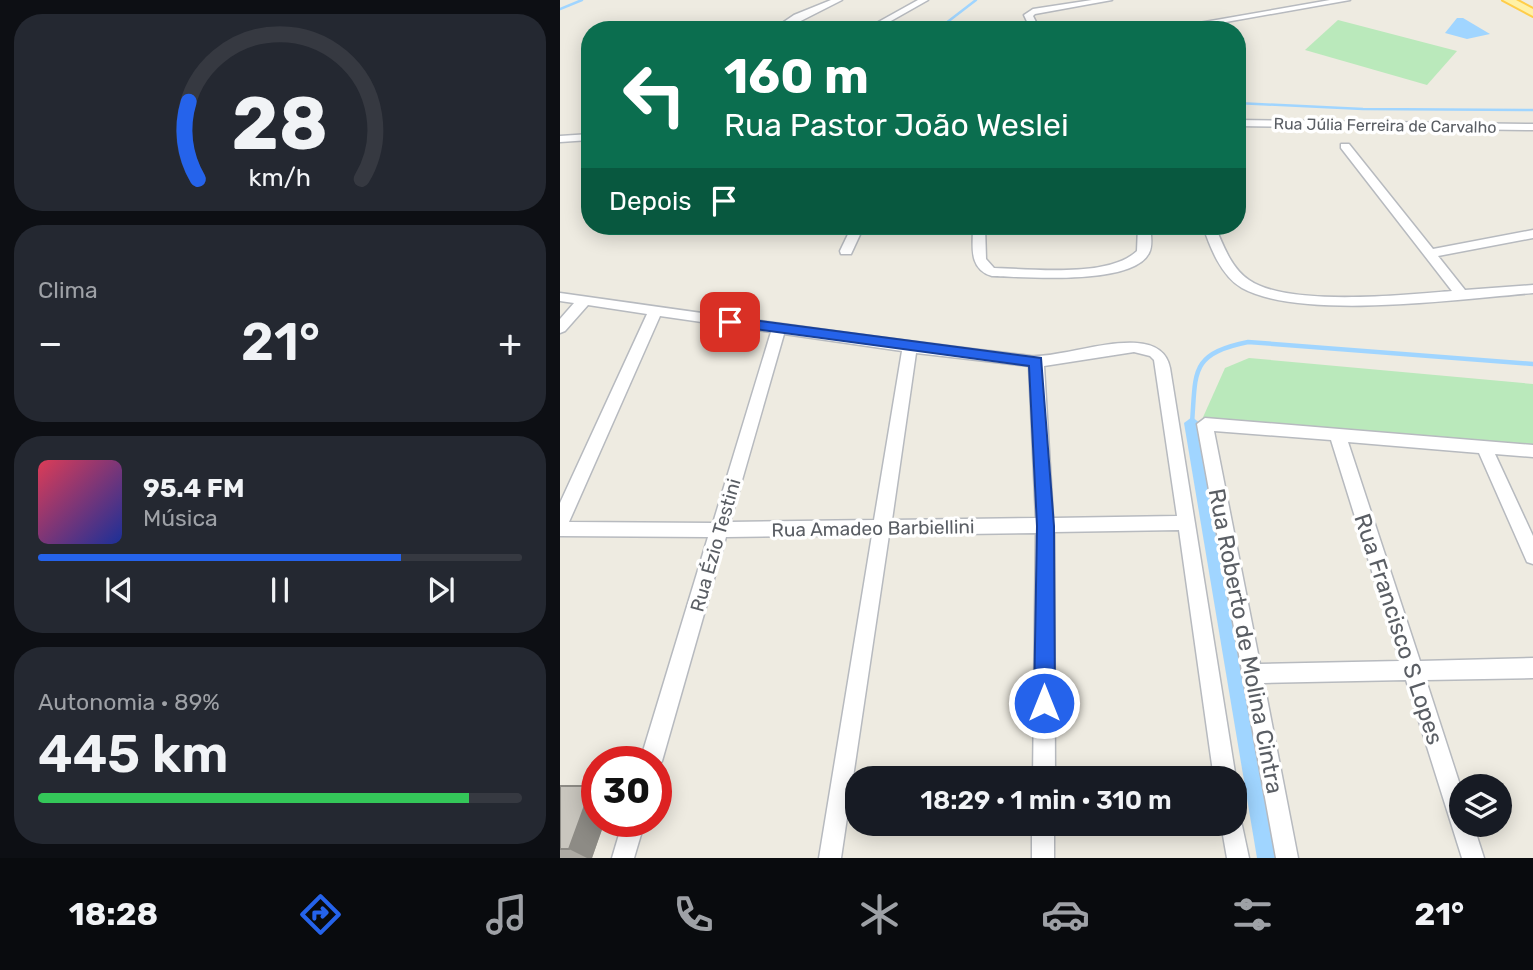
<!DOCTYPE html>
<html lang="pt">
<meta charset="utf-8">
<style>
body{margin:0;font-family:Rubik,sans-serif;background:#242831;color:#f1f3f6;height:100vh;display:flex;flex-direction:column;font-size:26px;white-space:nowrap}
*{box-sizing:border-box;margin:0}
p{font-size:23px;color:#9ea1a6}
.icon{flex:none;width:38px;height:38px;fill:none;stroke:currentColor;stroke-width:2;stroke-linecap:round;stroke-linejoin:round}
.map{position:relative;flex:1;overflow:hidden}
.details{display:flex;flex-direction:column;gap:14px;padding:14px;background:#0d0f14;width:560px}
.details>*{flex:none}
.guide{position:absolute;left:21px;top:21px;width:665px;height:214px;border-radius:28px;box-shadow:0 4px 18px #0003;background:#0b6e4f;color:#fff;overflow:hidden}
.controls{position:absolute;left:889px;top:774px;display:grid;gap:14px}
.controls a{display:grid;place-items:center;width:63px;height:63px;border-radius:50%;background:#171b24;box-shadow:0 4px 18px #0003;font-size:35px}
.speed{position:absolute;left:21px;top:746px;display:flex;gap:14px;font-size:35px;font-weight:700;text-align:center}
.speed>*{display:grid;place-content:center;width:91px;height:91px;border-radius:50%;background:#171b24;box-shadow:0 4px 18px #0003;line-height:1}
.speed .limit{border:10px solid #d22;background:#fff;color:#111}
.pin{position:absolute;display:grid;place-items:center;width:60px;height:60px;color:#fff;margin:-30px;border-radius:14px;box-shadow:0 4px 10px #0006}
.me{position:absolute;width:77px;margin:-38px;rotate:0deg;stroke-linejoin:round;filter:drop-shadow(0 0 5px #0008)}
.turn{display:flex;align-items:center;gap:24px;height:147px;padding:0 28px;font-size:32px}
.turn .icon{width:91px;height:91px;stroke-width:2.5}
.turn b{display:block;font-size:49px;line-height:60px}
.then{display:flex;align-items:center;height:66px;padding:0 28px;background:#0003;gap:14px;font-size:26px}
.big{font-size:52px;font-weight:600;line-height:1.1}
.details .widget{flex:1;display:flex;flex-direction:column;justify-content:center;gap:10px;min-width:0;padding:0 24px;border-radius:28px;background:#242831}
.details .dial{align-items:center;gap:0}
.dial svg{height:182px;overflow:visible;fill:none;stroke:#363941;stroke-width:7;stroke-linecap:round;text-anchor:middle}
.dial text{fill:#f1f3f6;stroke:none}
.song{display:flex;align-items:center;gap:21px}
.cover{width:84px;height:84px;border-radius:10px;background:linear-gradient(135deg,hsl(350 70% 55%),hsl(230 70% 35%))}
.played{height:7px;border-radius:4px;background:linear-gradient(90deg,#2563eb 75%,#363941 75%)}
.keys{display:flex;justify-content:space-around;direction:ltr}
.heat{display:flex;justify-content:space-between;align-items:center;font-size:38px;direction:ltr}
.charge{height:10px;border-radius:5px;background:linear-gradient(90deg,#34c759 89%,#363941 0)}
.trip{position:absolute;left:285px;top:766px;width:402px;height:70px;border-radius:28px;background:#171b24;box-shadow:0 4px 18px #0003;font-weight:600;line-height:70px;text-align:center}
.tabs{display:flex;height:112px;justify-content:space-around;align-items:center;background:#090b0e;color:#9ea1a6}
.tabs .icon{width:49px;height:49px}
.tabs .current{color:#2563eb}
.tabs b{font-size:32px;color:#f1f3f6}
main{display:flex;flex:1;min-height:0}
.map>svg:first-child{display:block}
.green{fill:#bae9bb}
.water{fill:#a0d5ff}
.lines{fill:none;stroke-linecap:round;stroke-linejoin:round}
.stream-far1{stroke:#a0d5ff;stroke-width:2.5}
.stream{stroke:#a0d5ff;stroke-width:4.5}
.canal{fill:#a0d5ff;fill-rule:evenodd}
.minor-casing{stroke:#b7babf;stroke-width:3}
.major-casing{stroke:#ffcd49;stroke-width:4}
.minor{fill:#fff;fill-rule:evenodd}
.major{fill:#fff1a5;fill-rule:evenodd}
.wall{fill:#adaaa3}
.shaded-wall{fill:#8d8b85}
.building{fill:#c9c6be;stroke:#8d8b85;stroke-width:2}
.route{fill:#2563eb;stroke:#184099;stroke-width:2}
.labels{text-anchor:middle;stroke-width:7;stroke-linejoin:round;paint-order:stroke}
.far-street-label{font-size:16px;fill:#5a5e64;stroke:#fff}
.street-label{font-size:19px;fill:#5a5e64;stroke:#fff}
.near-street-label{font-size:23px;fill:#5a5e64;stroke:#fff}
</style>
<main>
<section class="details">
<div class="widget dial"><svg viewBox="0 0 100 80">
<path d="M14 69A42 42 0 1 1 86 69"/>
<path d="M14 69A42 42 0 0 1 10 35" stroke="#2563eb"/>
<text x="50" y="56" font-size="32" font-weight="700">28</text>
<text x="50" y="72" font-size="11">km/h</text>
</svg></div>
<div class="widget"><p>Clima</p>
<div class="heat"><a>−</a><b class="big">21°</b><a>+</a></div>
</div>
<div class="widget">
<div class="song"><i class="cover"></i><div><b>95.4 FM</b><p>Música</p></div></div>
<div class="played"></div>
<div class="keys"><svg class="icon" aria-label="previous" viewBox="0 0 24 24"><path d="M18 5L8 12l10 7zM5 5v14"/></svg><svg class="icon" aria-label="pause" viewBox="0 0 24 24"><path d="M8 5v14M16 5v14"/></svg><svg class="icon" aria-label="next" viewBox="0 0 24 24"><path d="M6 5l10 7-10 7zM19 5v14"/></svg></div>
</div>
<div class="widget"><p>Autonomia · 89%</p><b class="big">445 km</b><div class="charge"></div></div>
</section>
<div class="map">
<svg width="973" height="858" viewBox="0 0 973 858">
<rect width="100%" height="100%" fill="#eeebe1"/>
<!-- green -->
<g class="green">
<path d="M778 20 897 51 867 85 745 50Z"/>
<path d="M689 358 973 384V451L640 424 665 368Z"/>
</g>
<!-- water -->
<path class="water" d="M897 18H903L930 34 907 39 885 33Z"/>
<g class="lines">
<!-- stream-far1 -->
<g class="stream-far1">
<path d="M0 9 22 0"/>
<path d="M377 30 416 0"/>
<path d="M677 103 803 109 973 110"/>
</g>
<!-- stream -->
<path class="stream" d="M632 423C636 371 630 354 688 342L973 364"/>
<!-- canal -->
<path class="canal" d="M632 417 640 423 719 858H697L624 423Z"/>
<defs>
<g id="minor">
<path d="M271 0H282L223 30H212L234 15Z"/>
<path d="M358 0H368L315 30H304Z"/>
<path d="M532 0H552L475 14 473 16 480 30H471L464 15 473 9Z"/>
<path d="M770 0H790L621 30H599Z"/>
<path d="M677 120 973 124V130L677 126Z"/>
<path d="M30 134V140L0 142V136Z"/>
<path d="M781 144H789L873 249 973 230V238L878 256 905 290 973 285V293C903 299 741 321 682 288 661 276 650 247 643 226H655C663 245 671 268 689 280 728 307 843 295 892 291L781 148Z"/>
<path d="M292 226H304L291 254H281L280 251Z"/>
<path d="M413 226H425L426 259 434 268C472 269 549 278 577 251L578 226H590C591 234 593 246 589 253 573 286 464 277 432 276 408 269 413 246 413 226Z"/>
<path d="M0 293C157 315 313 338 470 356 505 360 600 317 610 368L676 779V780L654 779 619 530 494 532 495 779H473L476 533 329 535 281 858H259L312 535 166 537 102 761 96 769V761H80L148 537 0 536V503L87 314 28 305 5 331 0 333V319L14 303 0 301ZM100 316 211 332 153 523 9 522ZM224 334 342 351 314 520 170 522ZM574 352 590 356 594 360 617 516 493 518 484 366ZM356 353 469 366 476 518 332 520Z"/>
<path d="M645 418 973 445V457L935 454 973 536V564L967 562 919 453 788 442 860 661 973 658V678L866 680 901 788V824H913L924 858H902L846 680 704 683 738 858H716L637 424ZM654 431 771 440 840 661 700 664Z"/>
<path d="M676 814 680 816 689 858H667L661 824H676Z"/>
<path d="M63 821H85L74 858H52Z"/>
<rect x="472" y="824" width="22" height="34"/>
</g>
<path id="major" d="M943 0H956L973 9V16Z"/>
</defs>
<!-- minor casing -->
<use href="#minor" class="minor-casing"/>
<!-- major casing -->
<use href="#major" class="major-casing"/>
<!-- minor -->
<use href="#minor" class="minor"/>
<!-- major -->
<use href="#major" class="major"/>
</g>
<!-- wall -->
<path class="wall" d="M0 786 37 821H45L32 858H0Z"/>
<!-- shaded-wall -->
<path class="shaded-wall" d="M32 786 37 789V821H45L32 858H27L9 849Z"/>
<!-- building -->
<path class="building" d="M0 786H32L9 849H0Z"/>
<!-- route -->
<path class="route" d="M170 317 481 358 494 526 495 703 492 710 484 713 477 710 474 703 477 526 469 366 165 325 163 322Z"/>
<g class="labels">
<!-- far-street labels -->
<g class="far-street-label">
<text transform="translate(825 125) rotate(1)" y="6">Rua Júlia Ferreira de Carvalho</text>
</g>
<!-- street labels -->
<g class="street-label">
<text transform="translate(313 528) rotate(-1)" y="7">Rua Amadeo Barbiellini</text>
<text transform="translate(155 545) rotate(-74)" y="7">Rua Ézio Testini</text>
</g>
<!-- near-street labels -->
<g class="near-street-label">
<text transform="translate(839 629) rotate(72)" y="8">Rua Francisco S Lopes</text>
<text transform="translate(686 641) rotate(79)" y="8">Rua Roberto de Molina Cintra</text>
</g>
</g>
</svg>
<div class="controls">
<a><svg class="icon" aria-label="layers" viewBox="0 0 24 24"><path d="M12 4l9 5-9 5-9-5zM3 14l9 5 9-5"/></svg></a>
</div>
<div class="speed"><div class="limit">30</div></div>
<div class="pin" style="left:170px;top:322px;background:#d93025"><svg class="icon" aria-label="arrive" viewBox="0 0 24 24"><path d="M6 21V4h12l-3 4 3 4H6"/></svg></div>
<svg class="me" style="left:484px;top:703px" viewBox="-20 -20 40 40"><circle r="17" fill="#2563eb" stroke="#fff" stroke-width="3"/><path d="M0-11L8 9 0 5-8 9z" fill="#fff"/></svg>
<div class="trip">18:29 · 1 min · 310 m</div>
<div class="guide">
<div class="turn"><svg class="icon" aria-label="left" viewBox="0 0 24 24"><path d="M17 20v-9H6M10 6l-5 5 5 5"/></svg><div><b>160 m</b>Rua Pastor João Weslei</div></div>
<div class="then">Depois<svg class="icon" aria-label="arrive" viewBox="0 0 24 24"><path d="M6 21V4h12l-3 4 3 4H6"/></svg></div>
</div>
</div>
</main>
<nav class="tabs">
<b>18:28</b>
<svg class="icon current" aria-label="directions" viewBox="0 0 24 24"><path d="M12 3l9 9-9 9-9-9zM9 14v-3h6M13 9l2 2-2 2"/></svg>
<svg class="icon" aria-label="music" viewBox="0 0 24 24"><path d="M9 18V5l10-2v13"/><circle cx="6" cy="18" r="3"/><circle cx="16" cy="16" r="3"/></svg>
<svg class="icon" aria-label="phone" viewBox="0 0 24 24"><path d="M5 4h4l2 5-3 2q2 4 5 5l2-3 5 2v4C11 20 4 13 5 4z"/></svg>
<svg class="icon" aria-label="climate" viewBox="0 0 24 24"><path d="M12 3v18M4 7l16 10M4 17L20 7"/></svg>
<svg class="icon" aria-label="car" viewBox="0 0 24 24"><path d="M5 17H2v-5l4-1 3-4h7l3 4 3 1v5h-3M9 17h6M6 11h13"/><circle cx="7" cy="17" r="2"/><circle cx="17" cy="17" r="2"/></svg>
<svg class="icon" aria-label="filters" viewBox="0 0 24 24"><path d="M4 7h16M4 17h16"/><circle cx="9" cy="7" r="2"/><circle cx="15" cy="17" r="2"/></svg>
<b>21°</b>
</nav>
